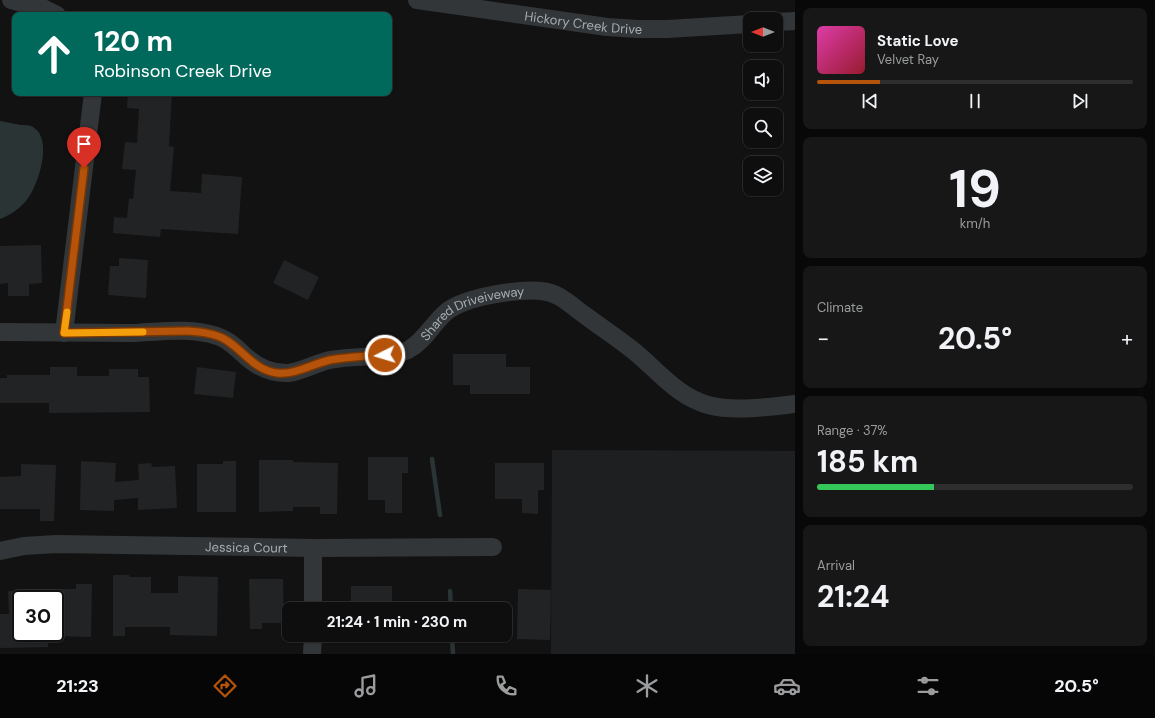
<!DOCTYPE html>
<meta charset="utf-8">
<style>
body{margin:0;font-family:"DM Sans",sans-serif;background:#171717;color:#f1f3f6;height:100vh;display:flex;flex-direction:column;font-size:15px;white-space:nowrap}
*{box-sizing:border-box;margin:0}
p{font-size:13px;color:#9b9c9e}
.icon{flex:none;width:22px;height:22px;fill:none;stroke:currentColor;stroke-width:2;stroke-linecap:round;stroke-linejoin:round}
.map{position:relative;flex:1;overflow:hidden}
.drawer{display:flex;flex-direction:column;gap:8px;padding:8px;background:#080808;width:360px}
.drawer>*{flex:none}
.top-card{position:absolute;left:12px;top:12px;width:380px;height:84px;border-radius:8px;box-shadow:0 1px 3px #0004,0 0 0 1px #2e2e2e;background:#00695c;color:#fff;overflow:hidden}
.needle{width:26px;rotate:270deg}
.fabs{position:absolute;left:743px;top:12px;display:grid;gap:8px}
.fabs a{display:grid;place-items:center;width:40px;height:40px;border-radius:8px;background:#0e0e0e;box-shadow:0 1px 3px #0004,0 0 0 1px #2e2e2e;font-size:20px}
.speed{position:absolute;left:12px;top:590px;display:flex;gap:8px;font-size:20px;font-weight:700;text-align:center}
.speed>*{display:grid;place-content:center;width:52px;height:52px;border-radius:50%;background:#0e0e0e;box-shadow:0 1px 3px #0004,0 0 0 1px #2e2e2e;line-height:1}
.speed .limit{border:2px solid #111;border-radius:6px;background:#fff;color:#111}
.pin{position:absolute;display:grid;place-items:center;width:34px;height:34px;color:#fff;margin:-41px -17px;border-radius:50% 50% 50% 0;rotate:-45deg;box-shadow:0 0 4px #0007}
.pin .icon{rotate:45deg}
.me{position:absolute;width:44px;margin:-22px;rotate:265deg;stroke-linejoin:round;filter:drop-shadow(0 0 3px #0008)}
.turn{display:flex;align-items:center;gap:14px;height:84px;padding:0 16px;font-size:18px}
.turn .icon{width:52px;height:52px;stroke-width:2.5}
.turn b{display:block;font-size:28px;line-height:34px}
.big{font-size:30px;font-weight:700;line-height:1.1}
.drawer .card{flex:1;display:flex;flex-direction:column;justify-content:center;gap:6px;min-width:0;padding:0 14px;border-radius:8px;background:#171717}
.drawer .dial{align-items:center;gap:0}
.dial b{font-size:52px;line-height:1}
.song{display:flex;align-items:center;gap:12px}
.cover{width:48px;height:48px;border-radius:6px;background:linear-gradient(135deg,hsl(320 70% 55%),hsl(350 70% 35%))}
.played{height:4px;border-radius:2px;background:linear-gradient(90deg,#b45309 20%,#2e2e2e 20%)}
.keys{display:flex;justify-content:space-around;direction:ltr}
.heat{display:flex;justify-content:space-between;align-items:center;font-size:22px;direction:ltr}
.charge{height:6px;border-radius:3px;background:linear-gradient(90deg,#34c759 37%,#2e2e2e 0)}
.trip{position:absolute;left:282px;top:602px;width:230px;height:40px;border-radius:8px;background:#0e0e0e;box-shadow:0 1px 3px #0004,0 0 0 1px #2e2e2e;font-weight:700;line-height:40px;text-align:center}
.tabs{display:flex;height:64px;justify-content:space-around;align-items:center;background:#060606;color:#9b9c9e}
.tabs .icon{width:28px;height:28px}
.tabs .on{color:#b45309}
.tabs b{font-size:18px;color:#f1f3f6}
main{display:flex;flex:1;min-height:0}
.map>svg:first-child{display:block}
.built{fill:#1e1f20}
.water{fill:#2a3435}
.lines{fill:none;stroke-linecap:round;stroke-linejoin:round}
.stream{stroke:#2a3435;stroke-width:4.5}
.building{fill:#222324}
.minor{stroke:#333638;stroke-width:18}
.route-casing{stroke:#753606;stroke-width:10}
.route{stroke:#b45309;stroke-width:7}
.slow{stroke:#f59e0b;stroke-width:7}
.labels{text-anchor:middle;stroke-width:4;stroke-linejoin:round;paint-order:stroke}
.street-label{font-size:13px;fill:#a5aeb2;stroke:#0d0d0e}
</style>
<main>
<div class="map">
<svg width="795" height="654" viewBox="0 0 795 654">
<rect width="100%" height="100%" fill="#121213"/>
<!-- built -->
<path class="built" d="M552 450 795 451V654H551Z"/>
<!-- water -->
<path class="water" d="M0 121C7 122 14 124 21 125 25 125 30 125 33 127 54 139 38 188 25 202 18 210 10 215 0 219Z"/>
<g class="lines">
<!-- stream -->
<g class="stream">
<path d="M432 459 440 515"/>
<path d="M450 591 451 609"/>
<path d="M452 635 453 654"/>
</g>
</g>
<!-- building -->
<g class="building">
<path d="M128 93H172L169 146 174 147 170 191 201 193 202 174 242 177 238 234 161 229 160 237 113 233 114 217 127 218 129 198 133 199 136 170 122 169 125 142 137 143 139 109 127 108Z"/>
<path d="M41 245 42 283 29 284V296H8V283L0 284V246Z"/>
<path d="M119 258 148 260 146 298 108 295 110 266H119Z"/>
<path d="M284 260 319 277 308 300 273 283Z"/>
<path d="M453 354H506V367H530V394H470V385H453Z"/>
<path d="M50 367H77V376H109V369H138V377H149L150 412 49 413V403H0V378H7V375H50Z"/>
<path d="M197 367 236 372 233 398 194 394Z"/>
<path d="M368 457H408V473H402V513H385V500H368Z"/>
<path d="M259 460H293V462L338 463 337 514H320V507H293V511L259 512Z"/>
<path d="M81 461 116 463 115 482 139 480 138 464 151 463 152 467 175 466 177 508 138 510V498L114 500V511L80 510Z"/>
<path d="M223 461H236V512H197V464H223Z"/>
<path d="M495 463H544V490H538V514L522 513V499H495Z"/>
<path d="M21 464 56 465 54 521H40V509H0V477L21 476Z"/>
<path d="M113 575H129V577H151V593H178V576L218 577 217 636 170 635V627H125V636H113Z"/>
<path d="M249 579H283L284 623H262V629H250Z"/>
<path d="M76 584H92L91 637 56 636 57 589H76Z"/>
<path d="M351 586H392V604H384V609H351Z"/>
<path d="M518 589 551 590 550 640 517 639Z"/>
<path d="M8 591H21V633H48V647L0 648V614H9Z"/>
</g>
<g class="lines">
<!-- minor -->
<g class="minor">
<path d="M11 0 45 9 57 15"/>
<path id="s1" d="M417 0 607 27 638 29H667L750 24"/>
<path d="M776 22 795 21"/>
<path id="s2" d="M0 332C44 332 87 333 131 333 159 332 190 327 217 336 227 339 234 346 242 353 255 366 270 374 289 373 303 371 316 363 330 360 346 357 362 357 378 356 388 355 399 354 408 350 422 343 431 327 442 316 445 313 448 310 452 308 472 296 518 289 541 291 561 293 570 305 586 316 602 328 619 339 635 352 658 371 678 397 708 405 735 412 768 407 795 404"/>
<path d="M64 333 93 93"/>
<path id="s3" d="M0 551 24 546 56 544 313 548 493 547"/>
<path d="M313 609V548"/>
<path d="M312 654 313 635"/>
</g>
</g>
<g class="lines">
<defs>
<path id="route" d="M84 168 64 333 187 331C200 332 215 333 226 340 244 351 254 370 277 373 295 375 312 364 330 360 348 357 367 356 385 355"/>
</defs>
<!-- route casing -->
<use href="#route" class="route-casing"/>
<!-- route -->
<use href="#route" class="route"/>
<!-- slow -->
<path class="slow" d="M67 312 64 333 143 332"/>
</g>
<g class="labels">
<!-- street labels -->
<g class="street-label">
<text dy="5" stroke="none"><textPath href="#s1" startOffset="168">Hickory Creek Drive</textPath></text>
<text dy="5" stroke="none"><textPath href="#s2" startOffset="500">Shared Driveiveway</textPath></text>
<text dy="5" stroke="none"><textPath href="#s3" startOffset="247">Jessica Court</textPath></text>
</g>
</g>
</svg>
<div class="fabs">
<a><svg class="needle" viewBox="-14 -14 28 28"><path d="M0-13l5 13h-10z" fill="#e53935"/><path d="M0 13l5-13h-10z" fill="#9b9c9e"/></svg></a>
<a><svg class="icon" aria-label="sound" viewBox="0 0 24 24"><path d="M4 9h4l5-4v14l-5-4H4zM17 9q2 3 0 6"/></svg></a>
<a><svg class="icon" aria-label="search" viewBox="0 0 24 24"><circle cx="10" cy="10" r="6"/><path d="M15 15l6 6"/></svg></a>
<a><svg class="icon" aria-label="layers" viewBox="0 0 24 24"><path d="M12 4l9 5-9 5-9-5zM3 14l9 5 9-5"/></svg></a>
</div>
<div class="speed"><div class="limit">30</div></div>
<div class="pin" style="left:84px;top:168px;background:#d93025"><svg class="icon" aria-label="arrive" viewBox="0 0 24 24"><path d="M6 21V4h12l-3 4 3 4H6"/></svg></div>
<svg class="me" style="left:385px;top:355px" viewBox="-20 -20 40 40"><circle r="17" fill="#b45309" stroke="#fff" stroke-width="3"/><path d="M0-11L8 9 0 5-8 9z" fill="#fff"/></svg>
<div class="trip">21:24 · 1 min · 230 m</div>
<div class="top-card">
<div class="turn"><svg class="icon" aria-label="ahead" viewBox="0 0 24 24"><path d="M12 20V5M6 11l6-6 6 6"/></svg><div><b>120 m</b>Robinson Creek Drive</div></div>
</div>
</div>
<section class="drawer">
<div class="card">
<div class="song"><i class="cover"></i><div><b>Static Love</b><p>Velvet Ray</p></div></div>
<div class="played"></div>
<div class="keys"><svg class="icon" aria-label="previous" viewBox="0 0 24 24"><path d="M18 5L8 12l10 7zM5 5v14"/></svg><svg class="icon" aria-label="pause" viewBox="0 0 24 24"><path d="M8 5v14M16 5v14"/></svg><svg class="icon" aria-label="next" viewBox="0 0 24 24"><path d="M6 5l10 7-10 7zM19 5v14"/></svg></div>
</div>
<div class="card dial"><b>19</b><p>km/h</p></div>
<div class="card"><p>Climate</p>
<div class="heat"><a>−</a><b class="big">20.5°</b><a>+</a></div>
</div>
<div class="card"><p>Range · 37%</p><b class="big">185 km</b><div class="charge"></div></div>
<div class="card"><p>Arrival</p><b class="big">21:24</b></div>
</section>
</main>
<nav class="tabs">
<b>21:23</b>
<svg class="icon on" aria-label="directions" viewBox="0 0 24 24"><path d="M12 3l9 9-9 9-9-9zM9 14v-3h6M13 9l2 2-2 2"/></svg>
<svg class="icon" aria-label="music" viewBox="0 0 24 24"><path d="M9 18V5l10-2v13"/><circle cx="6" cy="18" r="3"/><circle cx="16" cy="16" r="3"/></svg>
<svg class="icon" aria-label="phone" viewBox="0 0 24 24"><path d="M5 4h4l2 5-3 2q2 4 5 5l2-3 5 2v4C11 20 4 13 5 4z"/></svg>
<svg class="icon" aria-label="climate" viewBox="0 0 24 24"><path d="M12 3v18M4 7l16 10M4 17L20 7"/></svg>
<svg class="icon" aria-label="car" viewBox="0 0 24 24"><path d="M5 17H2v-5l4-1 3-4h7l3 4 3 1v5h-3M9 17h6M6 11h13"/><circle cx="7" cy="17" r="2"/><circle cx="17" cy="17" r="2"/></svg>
<svg class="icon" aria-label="filters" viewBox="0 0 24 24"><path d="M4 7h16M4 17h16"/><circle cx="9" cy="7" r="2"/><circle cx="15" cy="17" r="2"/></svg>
<b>20.5°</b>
</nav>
